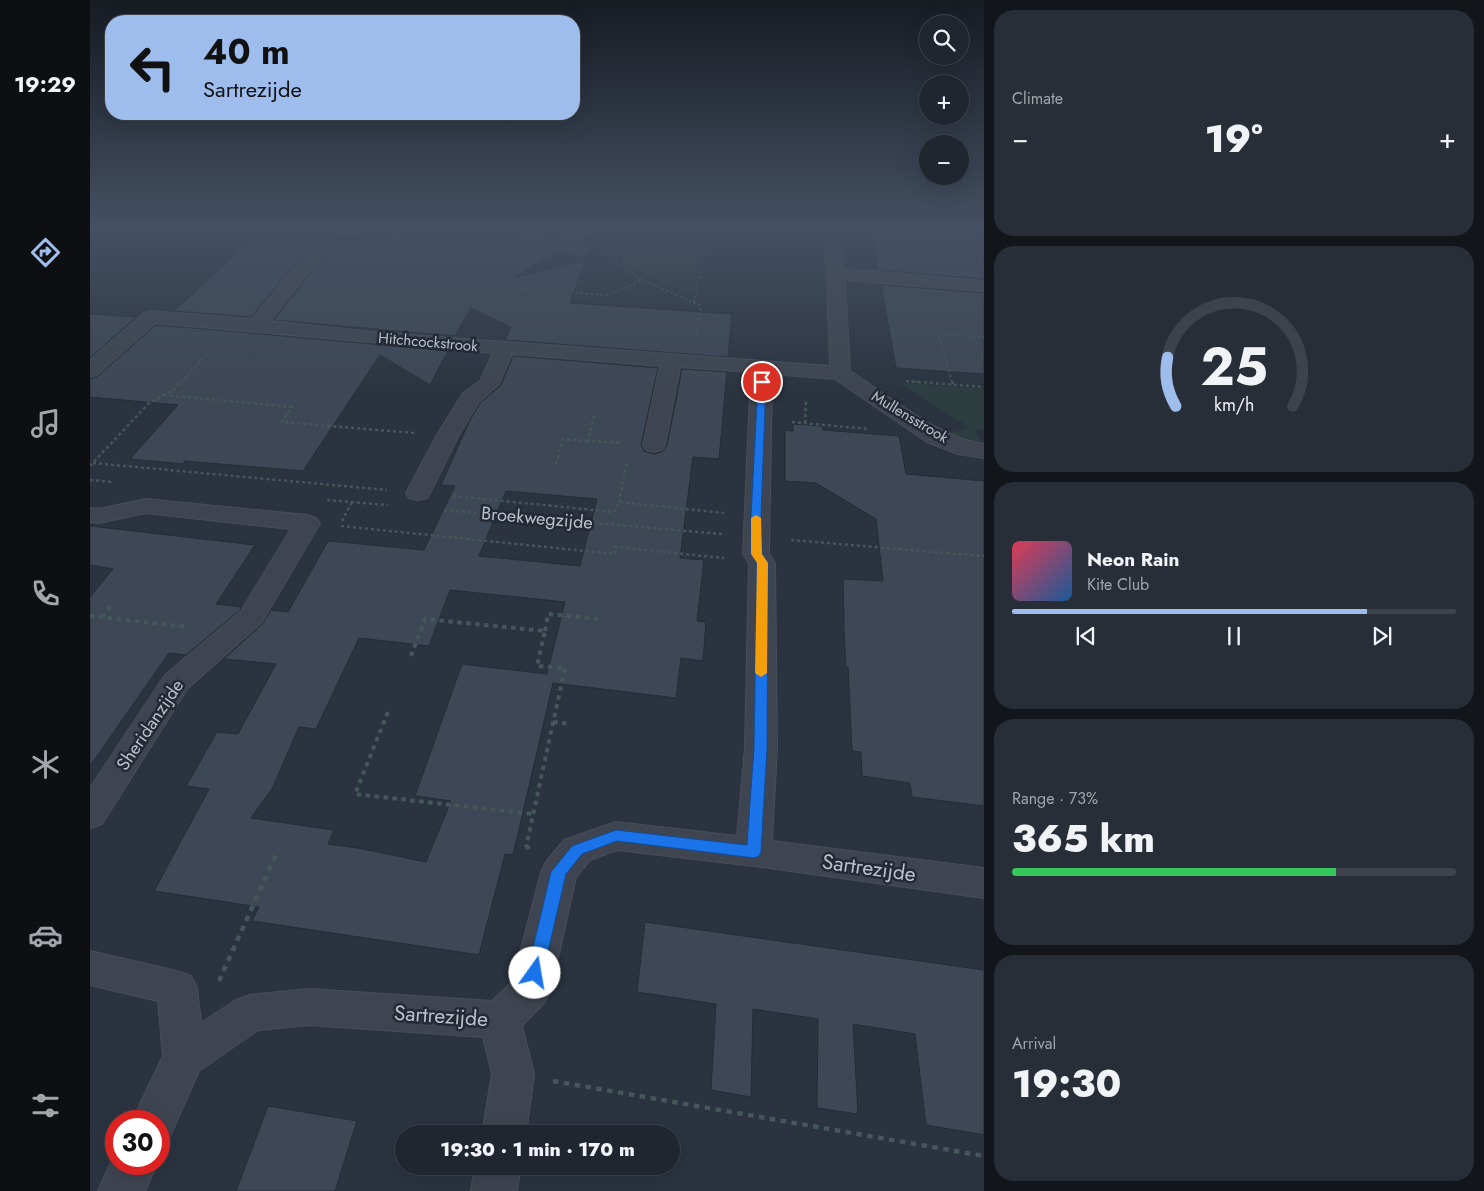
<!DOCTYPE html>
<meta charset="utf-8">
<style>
body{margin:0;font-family:Jost,sans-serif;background:#282e37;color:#f1f3f6;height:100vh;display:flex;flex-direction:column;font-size:19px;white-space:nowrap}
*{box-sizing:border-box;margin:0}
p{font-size:16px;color:#a2a5aa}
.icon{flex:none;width:28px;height:28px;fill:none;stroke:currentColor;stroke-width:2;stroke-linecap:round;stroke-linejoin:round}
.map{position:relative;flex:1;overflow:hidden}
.panel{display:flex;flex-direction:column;gap:10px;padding:10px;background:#12151a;width:500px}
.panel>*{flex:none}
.guide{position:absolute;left:15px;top:15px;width:475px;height:105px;border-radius:20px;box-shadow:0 5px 20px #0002,0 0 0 1px #3d434b;background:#9ebcec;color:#111;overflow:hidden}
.fabs{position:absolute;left:829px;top:15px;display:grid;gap:10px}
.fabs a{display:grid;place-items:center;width:50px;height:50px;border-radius:50%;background:#20262f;box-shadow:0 5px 20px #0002,0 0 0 1px #3d434b;font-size:25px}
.speed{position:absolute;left:15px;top:1110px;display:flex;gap:10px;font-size:25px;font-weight:700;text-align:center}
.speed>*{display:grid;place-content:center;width:65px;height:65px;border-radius:50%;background:#20262f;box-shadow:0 5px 20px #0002,0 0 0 1px #3d434b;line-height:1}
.speed .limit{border:8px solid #d22;background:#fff;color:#111}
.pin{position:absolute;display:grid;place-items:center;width:42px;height:42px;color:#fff;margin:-21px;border:2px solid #fff;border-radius:50%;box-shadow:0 1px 5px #0007}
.me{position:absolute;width:55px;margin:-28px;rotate:13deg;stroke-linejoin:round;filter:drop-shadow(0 0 4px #0008)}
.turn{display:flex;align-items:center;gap:18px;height:105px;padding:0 15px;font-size:22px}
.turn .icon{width:65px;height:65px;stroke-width:2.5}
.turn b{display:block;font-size:35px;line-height:42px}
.big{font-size:38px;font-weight:800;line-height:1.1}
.panel .card{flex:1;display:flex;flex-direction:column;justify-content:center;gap:8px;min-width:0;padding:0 18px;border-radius:20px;background:#282e37}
.panel .dial{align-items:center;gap:0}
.dial svg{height:130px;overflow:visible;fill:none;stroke:#3d434b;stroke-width:7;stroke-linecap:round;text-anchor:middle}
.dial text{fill:#f1f3f6;stroke:none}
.song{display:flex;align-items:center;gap:15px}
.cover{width:60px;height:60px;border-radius:8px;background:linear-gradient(135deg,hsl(350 70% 55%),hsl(210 70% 35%))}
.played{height:5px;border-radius:2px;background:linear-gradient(90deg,#9ebcec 80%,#3d434b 80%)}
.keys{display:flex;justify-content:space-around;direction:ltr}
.heat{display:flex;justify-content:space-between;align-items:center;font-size:28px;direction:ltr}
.charge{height:8px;border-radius:4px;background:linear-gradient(90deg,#34c759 73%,#3d434b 0)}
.trip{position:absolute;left:305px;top:1125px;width:285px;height:50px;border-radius:25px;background:#20262f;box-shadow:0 5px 20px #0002,0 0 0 1px #3d434b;font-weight:800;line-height:50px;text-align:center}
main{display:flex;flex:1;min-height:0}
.tab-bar{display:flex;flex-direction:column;width:90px;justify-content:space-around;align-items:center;background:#0d0f13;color:#a2a5aa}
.tab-bar .icon{width:35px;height:35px}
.tab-bar .current{color:#9ebcec}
.tab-bar b{font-size:22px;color:#f1f3f6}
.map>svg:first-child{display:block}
.green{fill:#2c3e40}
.building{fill:#3d4755;stroke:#252c37;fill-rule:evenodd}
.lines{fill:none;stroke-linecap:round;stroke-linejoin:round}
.minor-casing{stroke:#484e59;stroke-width:2}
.path-far3{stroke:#455758;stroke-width:2;stroke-dasharray:2.5 2.5;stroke-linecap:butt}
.path-far2{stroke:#455758;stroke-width:2.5;stroke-dasharray:3 3;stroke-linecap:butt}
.path-far1{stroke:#455758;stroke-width:4;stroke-dasharray:4.5 4.5;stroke-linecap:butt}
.path{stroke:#455758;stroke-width:4.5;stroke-dasharray:5.5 5.5;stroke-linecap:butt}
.minor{fill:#3e4550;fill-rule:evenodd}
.route{fill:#1a73e8;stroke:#114b97}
.slow{fill:#f59e0b}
.labels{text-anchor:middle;stroke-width:5;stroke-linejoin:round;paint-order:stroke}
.far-street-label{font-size:15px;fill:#bbc1ca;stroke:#232a35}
.street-label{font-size:18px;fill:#bbc1ca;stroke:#232a35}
.near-street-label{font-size:21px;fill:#bbc1ca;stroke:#232a35}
</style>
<main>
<nav class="tab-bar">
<b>19:29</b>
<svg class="icon current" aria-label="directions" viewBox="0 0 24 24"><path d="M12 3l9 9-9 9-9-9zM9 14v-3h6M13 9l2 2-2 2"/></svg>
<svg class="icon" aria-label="music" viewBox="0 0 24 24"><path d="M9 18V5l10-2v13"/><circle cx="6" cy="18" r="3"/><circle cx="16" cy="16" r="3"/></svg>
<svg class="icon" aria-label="phone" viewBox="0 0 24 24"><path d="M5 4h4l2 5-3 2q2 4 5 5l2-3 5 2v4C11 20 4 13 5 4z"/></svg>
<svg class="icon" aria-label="climate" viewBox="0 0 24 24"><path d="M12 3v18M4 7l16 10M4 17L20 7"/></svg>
<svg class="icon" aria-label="car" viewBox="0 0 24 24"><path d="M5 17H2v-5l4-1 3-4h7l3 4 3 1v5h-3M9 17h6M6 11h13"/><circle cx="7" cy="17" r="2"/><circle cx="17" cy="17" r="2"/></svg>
<svg class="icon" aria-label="filters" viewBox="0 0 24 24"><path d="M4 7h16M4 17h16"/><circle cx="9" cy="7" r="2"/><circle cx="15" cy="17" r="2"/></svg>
</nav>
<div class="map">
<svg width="894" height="1191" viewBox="0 0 894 1191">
<rect width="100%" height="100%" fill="#2a333f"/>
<!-- green -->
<g class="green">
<path d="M551 227H622L619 255H610L602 294 536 267 530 262 536 250 522 245Z"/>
<path d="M818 383 894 389V429H886L890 442 874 440 859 433 880 428 811 384Z"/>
</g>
<!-- building -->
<g class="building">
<path d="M328 227H510L486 242Z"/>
<path d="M782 227H894V279L788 270Z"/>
<path d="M166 235 226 239 161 317 84 311Z"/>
<path d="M267 238 381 245 465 253 424 278 495 261 480 303 642 314 638 357 415 340 421 327 381 308 365 336 184 320 246 240 264 242Z"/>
<path d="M791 285 894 293V374L806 368Z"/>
<path d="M0 314 46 317 0 358Z"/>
<path d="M66 325 149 332 358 351 340 385 290 355 213 471 94 461V464L40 459 88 405 0 397V379L8 376Z"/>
<path d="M423 356 568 368 551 445 554 451 564 454 572 452 577 445 592 369 637 372 629 459 603 457 590 558 614 560 607 621 616 622 613 661 591 658 586 698 463 683 423 855 415 854 389 955 162 921 169 907 64 891 119 789 96 786 127 732 148 734 186 664 134 659 173 623 181 610 198 612 238 541 334 550 365 486 351 485 379 422 390 403 411 385ZM416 491 507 499 490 566 389 556ZM360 590 475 602 457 674 372 664 325 796 361 801 336 862 268 848 238 844 244 830 161 818 182 789 209 727 226 729 269 638 339 646Z"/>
<path d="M703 424 732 426 733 430 809 436 816 474 894 481V806L822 797 820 783 772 776 771 752 762 751 758 667H756L754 630 753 579 793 581 786 519 726 483 695 481V430L703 431Z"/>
<path d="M0 526 165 545 126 604 151 607 150 610 96 655 79 653 0 766V597L23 569 0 565Z"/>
<path d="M555 922 894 970V1135L836 1125 825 1034 763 1024 768 1114 727 1108 728 1019 663 1009 661 1097 621 1090 626 1004 547 992Z"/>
<path d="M178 1106 267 1121 245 1191H146Z"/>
</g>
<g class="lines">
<defs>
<g id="minor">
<path d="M199 227H294L381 233 490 244 496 246 498 249 496 252 490 254 381 243 249 234 180 321 283 332 740 366 737 274 732 227H748L754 269 894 281V291L755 280 760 371C798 395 850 439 894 444V458L868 454 837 442 745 379 682 374 679 554 685 563 687 748 682 841 894 868V898L664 866 527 850 500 860 486 877 461 990 455 1002 432 1026 444 1074 436 1134H392L402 1074 393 1037 219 1025 168 1030 109 1071 80 1136 69 1140V1121H42L73 1056 68 1001 0 985V951L87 971 101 976 107 988 111 1023 146 1000 160 995 219 989 402 1001 423 981 451 872 456 862 474 840 526 822 647 836 655 748 659 563 653 554 661 372 590 367 575 445 572 450 564 452 556 450 553 445 570 366 422 354 409 384 389 402 369 435 340 493 337 498 328 500 319 498 316 493 347 435 373 393 390 381 403 353C290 344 178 332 65 323L7 375 0 377V360L54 313 61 311 162 319 233 233 201 230Z"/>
<path d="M56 499 217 515 226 518 230 523 172 622 97 689 12 824 0 828V788L75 675 151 611 201 529 56 513 9 523 0 522V508L9 509Z"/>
<path d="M26 1151V1164H67L55 1191H8Z"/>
<path d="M385 1166H431L427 1191H381Z"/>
</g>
</defs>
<!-- minor casing -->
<use href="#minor" class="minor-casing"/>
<!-- path-far3 -->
<g class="path-far3">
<path d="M820 239 821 247"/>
<path d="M820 243 894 247"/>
<path d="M516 247 547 227"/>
<path d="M516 248 528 254 526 263 553 280 611 306 606 335"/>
<path d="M604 303 612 261"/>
<path d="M298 311 314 282 519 295 553 280"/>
<path d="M816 381 828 382"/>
<path d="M91 382 120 351"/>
<path d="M862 382 848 334 894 337"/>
</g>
<!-- path-far2 -->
<g class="path-far2">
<path d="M816 381 894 387"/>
<path d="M862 381 863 384"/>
<path d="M74 395 202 407 192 422 325 433"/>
<path d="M504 416 498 441 532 443"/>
<path d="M702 422 778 429"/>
<path d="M715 423 716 399"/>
<path d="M3 463 297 490"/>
<path d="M466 464 473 439 498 441"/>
<path d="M0 466 59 403 83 390 92 381"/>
<path d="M0 480 22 482"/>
<path d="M363 496 524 512 529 502 634 513"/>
<path d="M237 500 298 505"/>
<path d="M529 502 537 461"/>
<path d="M354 510 632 534"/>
<path d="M252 521 262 502"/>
<path d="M251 526 525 554V547L634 558"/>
<path d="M701 540 894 556"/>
</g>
<!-- path-far1 -->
<g class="path-far1">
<path d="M0 616 99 627"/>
<path d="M12 617 23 603"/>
<path d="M455 631 458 614 510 619"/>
<path d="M321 656 335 619 455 631 447 666 475 668 436 847"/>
<path d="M298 712 265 794 443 814"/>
<path d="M463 722 480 724"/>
</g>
<!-- path -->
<g class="path">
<path d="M436 845 439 849"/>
<path d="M129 981 188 850"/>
<path d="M463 1081 894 1156"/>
</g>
<!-- minor -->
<use href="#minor" class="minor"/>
</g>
<!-- sky -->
<linearGradient id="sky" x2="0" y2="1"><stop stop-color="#171c23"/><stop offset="0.58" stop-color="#445063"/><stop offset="1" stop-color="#445063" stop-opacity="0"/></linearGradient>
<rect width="894" height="394" fill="url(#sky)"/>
<!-- route -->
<path class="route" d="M672 380 676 382 671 516 672 554 678 563 677 748 671 852 669 856 664 858 527 841 492 854 476 874 453 973 451 978 445 980 439 978 437 973 461 872 482 846 526 830 657 845 664 748 667 563 661 554V516L668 382Z"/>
<!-- slow -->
<path class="slow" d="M666 515 671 518 672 554 678 563 677 673 671 677 665 673 667 563 661 554V518Z"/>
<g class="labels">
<!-- far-street labels -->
<g class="far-street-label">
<text transform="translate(338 342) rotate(5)" y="5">Hitchcockstrook</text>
<text transform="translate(820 417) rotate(31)" y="5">Mullensstrook</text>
</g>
<!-- street labels -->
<g class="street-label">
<text transform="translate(447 518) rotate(5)" y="6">Broekwegzijde</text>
<text transform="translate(60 725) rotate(-56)" y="6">Sheridanzijde</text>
</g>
<!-- near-street labels -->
<g class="near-street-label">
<text transform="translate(779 868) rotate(8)" y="7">Sartrezijde</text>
<text transform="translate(351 1016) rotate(4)" y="7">Sartrezijde</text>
</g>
</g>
</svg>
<div class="fabs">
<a><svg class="icon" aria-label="search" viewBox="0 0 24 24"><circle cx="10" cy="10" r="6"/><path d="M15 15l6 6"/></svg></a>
<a>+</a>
<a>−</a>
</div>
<div class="speed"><div class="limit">30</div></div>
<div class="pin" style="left:672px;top:382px;background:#d93025"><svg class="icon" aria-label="arrive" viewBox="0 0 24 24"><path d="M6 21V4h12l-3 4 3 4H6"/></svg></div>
<svg class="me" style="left:445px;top:973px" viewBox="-20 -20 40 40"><circle r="19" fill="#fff"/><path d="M0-13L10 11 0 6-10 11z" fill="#1a73e8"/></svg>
<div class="trip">19:30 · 1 min · 170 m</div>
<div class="guide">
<div class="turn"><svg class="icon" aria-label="left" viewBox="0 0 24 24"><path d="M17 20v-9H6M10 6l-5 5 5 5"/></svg><div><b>40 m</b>Sartrezijde</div></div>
</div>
</div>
<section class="panel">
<div class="card"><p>Climate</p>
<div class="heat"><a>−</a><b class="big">19°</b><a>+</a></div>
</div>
<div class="card dial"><svg viewBox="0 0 100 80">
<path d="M14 69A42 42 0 1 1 86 69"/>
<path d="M14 69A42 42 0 0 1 9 39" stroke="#9ebcec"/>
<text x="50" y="56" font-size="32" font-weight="700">25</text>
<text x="50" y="72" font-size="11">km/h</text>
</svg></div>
<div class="card">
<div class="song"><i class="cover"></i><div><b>Neon Rain</b><p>Kite Club</p></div></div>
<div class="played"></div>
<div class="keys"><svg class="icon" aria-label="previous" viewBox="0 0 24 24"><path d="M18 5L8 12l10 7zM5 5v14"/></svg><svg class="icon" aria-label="pause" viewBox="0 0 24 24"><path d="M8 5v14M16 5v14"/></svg><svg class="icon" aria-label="next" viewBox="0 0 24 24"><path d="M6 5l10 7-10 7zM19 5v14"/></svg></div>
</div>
<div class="card"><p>Range · 73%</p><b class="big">365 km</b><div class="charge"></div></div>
<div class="card"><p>Arrival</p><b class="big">19:30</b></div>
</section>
</main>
